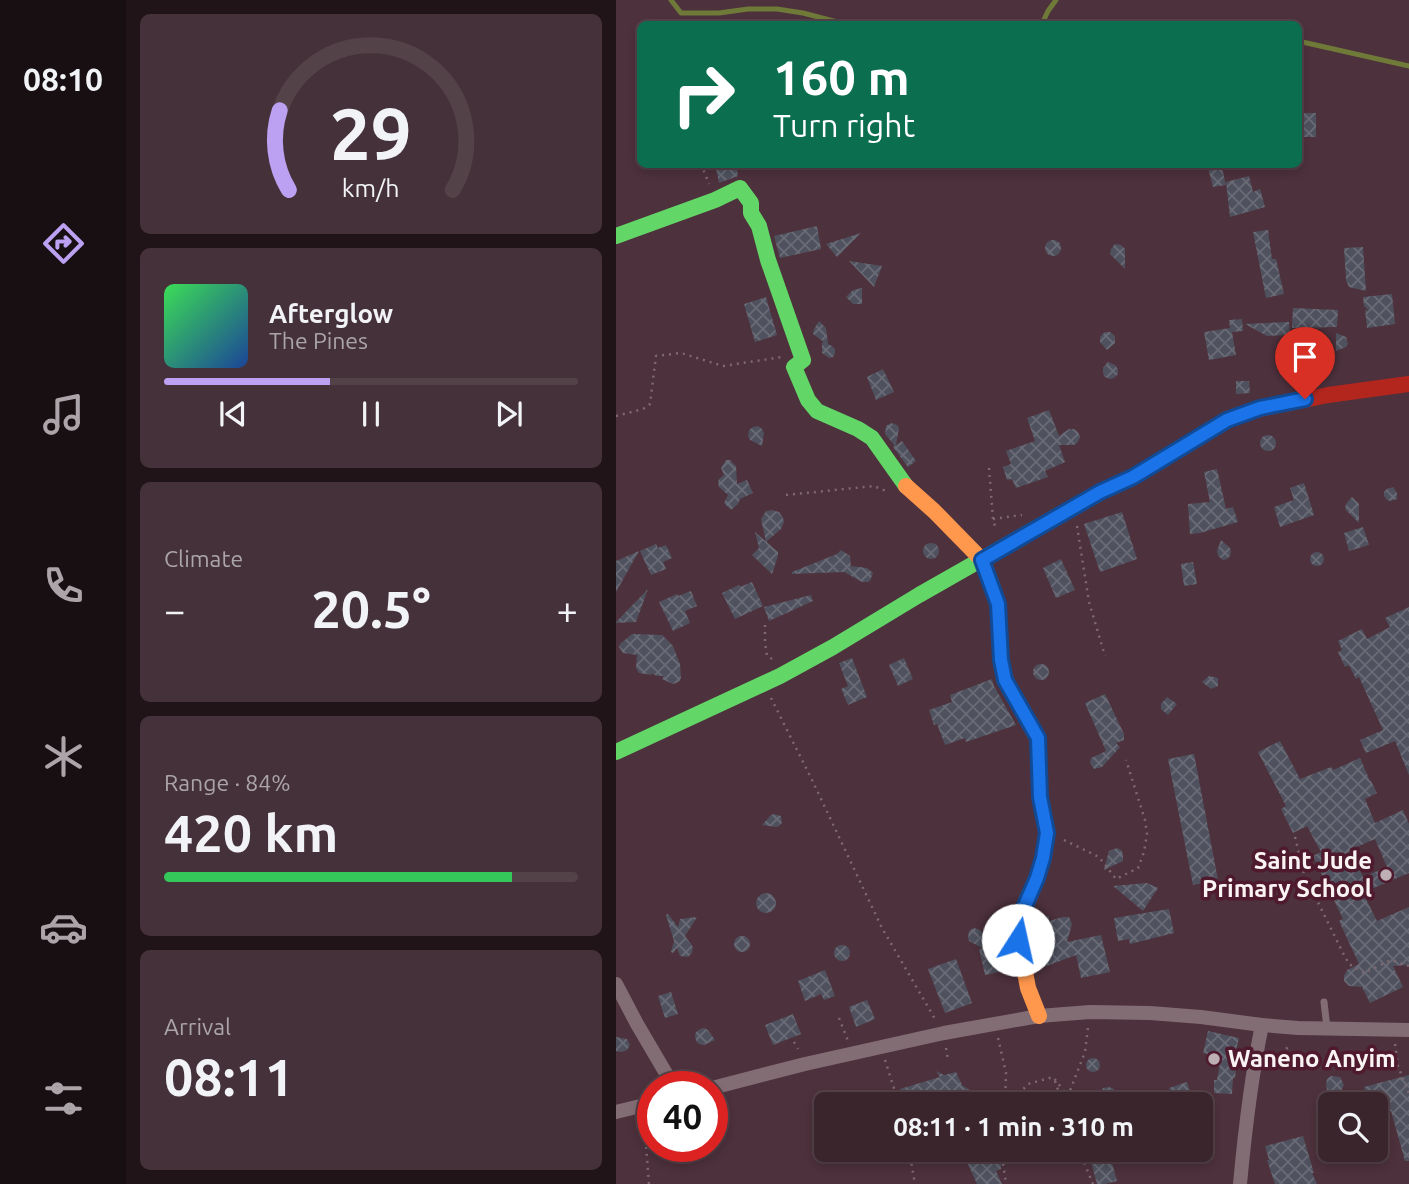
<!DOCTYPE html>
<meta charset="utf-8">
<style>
body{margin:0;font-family:Ubuntu,sans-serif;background:#453139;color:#f1f3f6;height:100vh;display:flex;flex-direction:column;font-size:26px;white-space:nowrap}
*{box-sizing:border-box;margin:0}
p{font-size:23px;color:#aba5aa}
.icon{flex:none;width:38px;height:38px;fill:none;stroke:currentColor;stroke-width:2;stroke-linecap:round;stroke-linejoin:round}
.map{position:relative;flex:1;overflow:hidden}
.drawer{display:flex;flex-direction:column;gap:14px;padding:14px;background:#201419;width:490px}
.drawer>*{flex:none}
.top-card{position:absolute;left:21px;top:21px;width:665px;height:147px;border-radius:10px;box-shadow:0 4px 10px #0003,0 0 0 2px #544249;background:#0b6e4f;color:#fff;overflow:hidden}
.controls{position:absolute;left:702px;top:1092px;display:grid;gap:14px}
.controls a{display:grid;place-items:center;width:70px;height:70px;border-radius:10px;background:#3a252d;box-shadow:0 4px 10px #0003,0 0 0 2px #544249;font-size:35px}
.speed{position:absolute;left:21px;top:1071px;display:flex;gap:14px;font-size:35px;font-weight:700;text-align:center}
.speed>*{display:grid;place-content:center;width:91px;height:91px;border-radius:50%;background:#3a252d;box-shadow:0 4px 10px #0003,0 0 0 2px #544249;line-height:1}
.speed .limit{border:10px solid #d22;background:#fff;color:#111}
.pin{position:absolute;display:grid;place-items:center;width:60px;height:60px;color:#fff;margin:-72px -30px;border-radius:50% 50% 50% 0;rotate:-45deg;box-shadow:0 0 7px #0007}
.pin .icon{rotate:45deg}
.me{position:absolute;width:77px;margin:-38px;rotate:10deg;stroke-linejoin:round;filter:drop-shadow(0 0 5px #0008)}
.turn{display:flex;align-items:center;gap:24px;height:147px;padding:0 21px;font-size:32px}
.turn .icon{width:91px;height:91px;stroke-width:2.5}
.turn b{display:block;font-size:49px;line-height:60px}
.big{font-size:52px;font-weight:700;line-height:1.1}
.drawer .widget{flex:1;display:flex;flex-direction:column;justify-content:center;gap:10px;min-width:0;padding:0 24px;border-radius:10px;background:#453139}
.drawer .dial{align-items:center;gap:0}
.dial svg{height:182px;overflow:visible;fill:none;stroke:#544249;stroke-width:7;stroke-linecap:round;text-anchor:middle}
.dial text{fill:#f1f3f6;stroke:none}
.song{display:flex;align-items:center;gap:21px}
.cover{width:84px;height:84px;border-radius:10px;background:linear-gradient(135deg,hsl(130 70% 55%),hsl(220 70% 35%))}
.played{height:7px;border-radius:4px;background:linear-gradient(90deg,#bca0f2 40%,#544249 40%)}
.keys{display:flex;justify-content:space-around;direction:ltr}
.heat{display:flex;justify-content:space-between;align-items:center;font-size:38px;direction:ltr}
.charge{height:10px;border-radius:5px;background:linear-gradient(90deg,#34c759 84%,#544249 0)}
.trip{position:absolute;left:198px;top:1092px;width:399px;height:70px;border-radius:10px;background:#3a252d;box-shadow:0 4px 10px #0003,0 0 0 2px #544249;font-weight:700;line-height:70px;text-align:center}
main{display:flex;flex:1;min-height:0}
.menu{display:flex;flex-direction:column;width:126px;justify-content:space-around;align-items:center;background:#170f12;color:#aba5aa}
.menu .icon{width:49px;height:49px}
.menu .on{color:#bca0f2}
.menu b{font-size:32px;color:#f1f3f6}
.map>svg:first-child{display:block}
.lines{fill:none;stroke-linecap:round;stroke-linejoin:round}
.stream{stroke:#6f7a39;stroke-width:5}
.building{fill:url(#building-cross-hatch);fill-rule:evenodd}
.path{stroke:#7e6972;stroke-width:2.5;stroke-dasharray:2 5;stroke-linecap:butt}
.lane{stroke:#836d74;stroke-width:7}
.street{stroke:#836d74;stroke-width:14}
.fast{stroke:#63d668;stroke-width:16}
.slow{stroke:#ff974d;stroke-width:16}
.jam{stroke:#b3261e;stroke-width:16}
.route-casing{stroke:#114b97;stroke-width:18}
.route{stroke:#1a73e8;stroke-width:12}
.poi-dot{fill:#bdafb4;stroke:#4f192e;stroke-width:2.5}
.labels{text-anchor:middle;stroke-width:7;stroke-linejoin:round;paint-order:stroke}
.poi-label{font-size:24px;font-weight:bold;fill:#faf3f4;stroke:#4f192e;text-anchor:end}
</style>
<main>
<nav class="menu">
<b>08:10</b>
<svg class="icon on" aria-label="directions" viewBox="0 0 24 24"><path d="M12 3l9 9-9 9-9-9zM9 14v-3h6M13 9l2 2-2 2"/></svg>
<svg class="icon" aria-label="music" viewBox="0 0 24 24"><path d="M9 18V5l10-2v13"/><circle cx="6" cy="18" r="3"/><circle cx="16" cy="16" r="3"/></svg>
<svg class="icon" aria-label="phone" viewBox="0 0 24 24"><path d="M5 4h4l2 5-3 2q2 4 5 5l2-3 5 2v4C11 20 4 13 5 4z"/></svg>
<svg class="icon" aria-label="climate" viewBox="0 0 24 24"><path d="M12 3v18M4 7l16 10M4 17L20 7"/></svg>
<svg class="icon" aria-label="car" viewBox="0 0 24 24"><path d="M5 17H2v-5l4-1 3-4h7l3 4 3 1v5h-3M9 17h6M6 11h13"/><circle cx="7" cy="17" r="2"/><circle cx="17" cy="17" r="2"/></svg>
<svg class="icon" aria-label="filters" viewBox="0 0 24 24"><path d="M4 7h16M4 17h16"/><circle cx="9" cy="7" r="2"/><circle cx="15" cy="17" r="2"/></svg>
</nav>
<section class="drawer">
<div class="widget dial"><svg viewBox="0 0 100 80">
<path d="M14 69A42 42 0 1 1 86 69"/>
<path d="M14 69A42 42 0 0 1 10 34" stroke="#bca0f2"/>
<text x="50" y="56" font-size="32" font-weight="700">29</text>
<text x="50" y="72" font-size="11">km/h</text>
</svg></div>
<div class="widget">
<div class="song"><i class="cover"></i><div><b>Afterglow</b><p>The Pines</p></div></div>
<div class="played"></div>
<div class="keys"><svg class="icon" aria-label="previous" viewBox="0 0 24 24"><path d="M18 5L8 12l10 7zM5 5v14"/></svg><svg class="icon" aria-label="pause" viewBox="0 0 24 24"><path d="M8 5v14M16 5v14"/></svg><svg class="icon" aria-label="next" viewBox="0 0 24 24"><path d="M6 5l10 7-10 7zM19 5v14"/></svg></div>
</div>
<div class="widget"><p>Climate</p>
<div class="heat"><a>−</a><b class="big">20.5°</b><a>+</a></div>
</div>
<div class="widget"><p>Range · 84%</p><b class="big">420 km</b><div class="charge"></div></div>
<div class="widget"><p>Arrival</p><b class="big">08:11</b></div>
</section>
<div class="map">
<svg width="793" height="1184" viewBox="0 0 793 1184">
<defs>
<pattern id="building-cross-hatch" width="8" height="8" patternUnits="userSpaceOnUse" patternTransform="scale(1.75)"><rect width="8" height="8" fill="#4f525e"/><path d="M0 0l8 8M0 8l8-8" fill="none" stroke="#696b76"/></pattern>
</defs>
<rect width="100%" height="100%" fill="#4d313c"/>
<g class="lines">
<!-- stream -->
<g class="stream">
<path d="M55 0 65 13H103L132 9H161L187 13 229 24"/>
<path d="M284 24H292"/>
<path d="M306 24H340"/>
<path d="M426 24 432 11 440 0"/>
<path d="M682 41 793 66"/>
</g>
</g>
<!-- building -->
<g class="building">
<rect x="682" y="113" width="18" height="24"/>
<path d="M99 164H120L122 176 103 183Z"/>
<path d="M591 164H604L606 168 610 185 597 187Z"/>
<path d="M633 176 637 192 644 189 649 207 614 217 610 182Z"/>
<path d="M201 226 205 249 164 258 158 236Z"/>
<path d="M652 230 656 259H660L668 294 650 298 637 232Z"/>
<path d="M245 233 221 257 210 244Z"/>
<circle cx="437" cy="248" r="8"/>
<path d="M499 244 505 245 509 249V269L494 254 495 249Z"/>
<path d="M747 247 750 291 733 287 730 280 728 248Z"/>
<path d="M233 261 266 266 258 287Z"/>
<path d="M246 288V304H237L230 297 237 290Z"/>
<path d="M776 294 779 324 751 328 749 310 753 311 748 306 747 297Z"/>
<path d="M150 297 161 335 139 342 128 304Z"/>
<path d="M677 308 722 310 721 327 676 328Z"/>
<path d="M626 319 627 331 616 332 620 355 593 360 588 332 614 328 613 320Z"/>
<path d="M203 321 210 328 212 344 216 346 219 349V353L217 357 213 358 206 353V342L209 343 197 334 198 329Z"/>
<path d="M673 322 674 335 651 336 629 324Z"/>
<path d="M489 332H494L499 336V343L491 350 484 342V337Z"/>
<path d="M720 333 730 337 732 344 730 347 720 351Z"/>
<path d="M492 362 499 365 502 369V374L498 378 494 379 489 377 487 373V368Z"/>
<path d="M267 369 278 392 260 400 251 377Z"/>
<path d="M620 381H633L634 393 620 394Z"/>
<path d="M433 410 443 436 453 429H458L462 432 464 437 462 442 458 445H443L449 462 429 471 432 477 400 488 396 479 391 480 387 467 395 464 390 451 419 441 411 418Z"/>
<path d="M275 423 281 425 283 428 280 445 286 441 300 461 292 467 277 447 279 446 269 434 270 426Z"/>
<path d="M142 426 146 429 148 433 146 446 134 440 132 436 133 430 137 427Z"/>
<circle cx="652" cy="443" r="8"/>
<path d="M110 460H114L120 466 121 484 131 480 137 493 124 499 122 504 115 510 108 503 112 495 103 487 102 483 103 479 108 475 105 468Z"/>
<path d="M601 469 610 509 617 507 622 522 584 533 574 534 572 504 594 502 588 472Z"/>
<path d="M688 483 698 515 664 527 658 507 678 500 674 488Z"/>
<path d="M777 487 781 493V499L774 501 771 500 768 496V492L771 489Z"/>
<path d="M736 497 743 504V523L729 509 730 504Z"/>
<path d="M156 510 163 512 167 518 168 522 165 529 150 542 145 519 150 511Z"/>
<path d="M506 512 521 559 484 572 468 524Z"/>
<path d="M747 527 753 545 733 551 728 533Z"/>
<path d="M139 532 162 552V556L156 574 136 555 143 548Z"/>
<path d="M605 540 614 548 615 551 614 556 611 559 607 560 602 556 601 551Z"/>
<circle cx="315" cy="551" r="8"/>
<path d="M40 544 42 548 50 545 56 558 47 562 50 569 35 575 24 551Z"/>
<path d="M225 550 234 556 235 566 251 568 257 573 254 581 252 582H246L228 572 176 574V572L221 554Z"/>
<path d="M23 551 0 592V561Z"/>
<circle cx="701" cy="559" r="7"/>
<path d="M445 559 459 590 440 598 427 568Z"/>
<path d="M577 562 581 584 568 586 565 564Z"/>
<path d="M136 582 147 606 119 619 106 593 123 585 124 587Z"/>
<path d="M32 589 20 622 0 623V622Z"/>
<path d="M75 591 81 606 69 611 74 623 57 631 43 602 61 594 62 596Z"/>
<path d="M195 595 197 601 153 621 148 607Z"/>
<path d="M793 607V775L779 741 750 753 744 740 767 730 743 677 740 679 733 665 729 667 722 652 726 650 722 641 746 629 751 639 774 627 769 618Z"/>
<path d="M16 634 46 635 57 646 64 664 65 678 63 682 57 684 46 679 48 676H41L35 673 36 675 23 673 20 668 21 655 7 653 3 647 4 644Z"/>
<path d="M236 658 251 697 232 705 225 689 232 686 223 663Z"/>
<path d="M288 658 297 679 282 686 273 665Z"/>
<circle cx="425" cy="672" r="8"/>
<path d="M593 676 602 678V686L595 689 586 682Z"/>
<path d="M376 679 378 686 400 725 350 742 349 738 329 745 321 724 318 725 313 710 336 702 334 695Z"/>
<path d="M489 694 508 734V740L500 743 504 747 505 746 486 767 478 769 474 763 475 758 490 751 469 703Z"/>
<path d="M551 697 561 704 552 715 545 709V704Z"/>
<path d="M664 741 684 779 715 767 717 770 744 758 754 781H755L761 793 749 799 759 823 787 810 793 824V873L753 890 756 896 750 899 761 921 793 907V965L777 966 787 987 754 1003 746 987 733 986 728 981V976L731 970 743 964 723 921 727 919 697 856 705 852 691 826 677 833 665 809 670 806 642 752ZM759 839 771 867 747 877 734 850Z"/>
<path d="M578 754 602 880 577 885 552 759Z"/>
<path d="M158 814 165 816 166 823 163 826 160 827 146 825 155 815Z"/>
<path d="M501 848 505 850 507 854V861L488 870 493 851Z"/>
<path d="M531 883 542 888 527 911 497 886Z"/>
<circle cx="150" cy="903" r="10"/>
<path d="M553 909 558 933 514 944 513 939 502 941 498 918Z"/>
<path d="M52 914 62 927 64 919 81 917 69 936 77 947 76 953 72 957 64 956 61 948 57 953 55 952 58 941 50 915Z"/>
<path d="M433 916V921L447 917H453L456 924 451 942 485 935 494 972 465 978 460 955 428 967 423 953 428 951 419 920Z"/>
<path d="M358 928 364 930 367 933 368 947 391 942 396 969 369 975 363 949 366 948 353 941 352 937 353 931Z"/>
<circle cx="126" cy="944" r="8"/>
<circle cx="226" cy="953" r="8"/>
<path d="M340 959 356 1003 329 1013 312 969Z"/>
<path d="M209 970 219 996 208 1000 205 994 189 1001 182 981Z"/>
<path d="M55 992 62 1014 49 1018 42 996Z"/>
<path d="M251 1000 259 1019 240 1027 233 1007Z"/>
<path d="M177 1014 185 1034 157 1045 149 1025Z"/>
<path d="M88 1028 92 1030 99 1040 88 1045 83 1044 80 1041 79 1036 80 1032 84 1029Z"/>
<path d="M592 1031 623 1038 619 1055 622 1056 619 1078H617L616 1094 598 1093V1080H601L605 1057 587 1053Z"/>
<path d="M0 1037 11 1039 14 1045 11 1050 6 1052 0 1051Z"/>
<circle cx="477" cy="1065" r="7"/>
<path d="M320 1071 328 1075 340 1072 346 1085 355 1091 356 1094 355 1100 353 1102H347L340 1096 312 1104H289L284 1089 324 1077Z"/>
<path d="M793 1075V1161H789L775 1111H771L769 1102 752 1104 748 1087Z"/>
<path d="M715 1076 724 1077 728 1085 725 1091 713 1099 710 1085 711 1079Z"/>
<path d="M571 1082 578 1104H558L553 1088Z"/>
<path d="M493 1087 498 1089V1101L489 1099 484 1095 487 1088Z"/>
<path d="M687 1136 698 1173H696L701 1184H659L651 1160H653L649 1146Z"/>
<path d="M354 1150H379L385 1164V1169L380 1171 386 1184H361L347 1153Z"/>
<path d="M472 1151 496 1163 501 1181 489 1184H481Z"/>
</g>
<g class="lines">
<!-- path -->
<g class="path">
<path d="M85 164 93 184"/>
<path d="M0 416 27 409 34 404 40 356 65 353 107 366 166 357"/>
<path d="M373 468 377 519 380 530"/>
<path d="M170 495 258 486 270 491"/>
<path d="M377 519 406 515"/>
<path d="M461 526 473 602 489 656"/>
<path d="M149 625V643L151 656 156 659"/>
<path d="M155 698 197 782 266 928 319 1019"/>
<path d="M679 837 688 874 728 955 733 964 748 973 775 960 793 966"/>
<path d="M448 840 483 857 500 879 522 868 528 852 531 834 529 820 510 760"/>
<path d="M223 1018 232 1041"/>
<path d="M382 1038 390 1073 389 1104"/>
<path d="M178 1042 182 1049"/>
<path d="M779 1044 782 1066 793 1094"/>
<path d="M330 1048 332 1060"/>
<path d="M269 1060 283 1104"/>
<path d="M654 1062 669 1051 674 1043"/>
<path d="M439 1081 447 1104"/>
<path d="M393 1104 412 1084 437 1077 452 1096 469 1052 472 1027"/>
<path d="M28 1119 33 1184"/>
<path d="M293 1150 299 1184"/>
<path d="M385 1150 390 1184"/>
<path d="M463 1150 477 1184"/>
</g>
<!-- lane -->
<path class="lane" d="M708 1002 711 1028"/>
<!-- street -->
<g class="street">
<path d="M0 984 21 1024 58 1087"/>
<path d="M96 1088 189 1064 328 1033 423 1016 474 1012 534 1013 585 1017 646 1025 682 1028 793 1030"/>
<path d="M0 1112 37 1103"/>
<path d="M624 1184C629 1130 635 1078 646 1025"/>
</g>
<!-- fast -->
<g class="fast">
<path d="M0 236 99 200 124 188 135 203V213L143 226 152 260 187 360 178 367 192 400 201 411 242 429 256 438 290 486"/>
<path d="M0 752 164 676 217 647 303 595 484 492 504 483"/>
</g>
<!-- slow -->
<path class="slow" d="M290 486 318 511 366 560 382 605 385 660 389 680 422 739 424 797 431 833 427 858 421 878 404 917 403 940 412 988 423 1016"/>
<!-- jam -->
<path class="jam" d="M504 483 517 477 611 420 644 409 712 395 793 384"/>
</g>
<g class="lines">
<defs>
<path id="route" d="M402 940 404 917 421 878 427 858 431 833 424 797 422 738 389 680 385 660 382 604 366 560 484 492 517 477 611 420 644 408 689 399"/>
</defs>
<!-- route casing -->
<use href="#route" class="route-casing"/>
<!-- route -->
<use href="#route" class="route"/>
</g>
<!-- markers -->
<g class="poi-dot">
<circle cx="770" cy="875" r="7"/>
<circle cx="598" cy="1059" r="7"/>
</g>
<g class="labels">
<!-- poi labels -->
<g class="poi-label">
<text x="756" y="869">Saint Jude<tspan x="756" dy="28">Primary School</tspan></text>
<text x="612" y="1067" text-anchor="start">Waneno Anyim</text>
</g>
</g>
</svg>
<div class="controls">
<a><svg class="icon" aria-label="search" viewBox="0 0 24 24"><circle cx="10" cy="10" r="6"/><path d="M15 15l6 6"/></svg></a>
</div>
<div class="speed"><div class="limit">40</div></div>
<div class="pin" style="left:689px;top:399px;background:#d93025"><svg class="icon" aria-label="arrive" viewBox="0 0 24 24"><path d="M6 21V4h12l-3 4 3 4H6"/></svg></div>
<svg class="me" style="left:402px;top:940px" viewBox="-20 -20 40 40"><circle r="19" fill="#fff"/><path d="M0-13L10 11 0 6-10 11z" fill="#1a73e8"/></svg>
<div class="trip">08:11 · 1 min · 310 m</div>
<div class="top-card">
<div class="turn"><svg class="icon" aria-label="right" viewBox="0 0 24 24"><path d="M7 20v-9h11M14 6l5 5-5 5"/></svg><div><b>160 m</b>Turn right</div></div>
</div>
</div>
</main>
